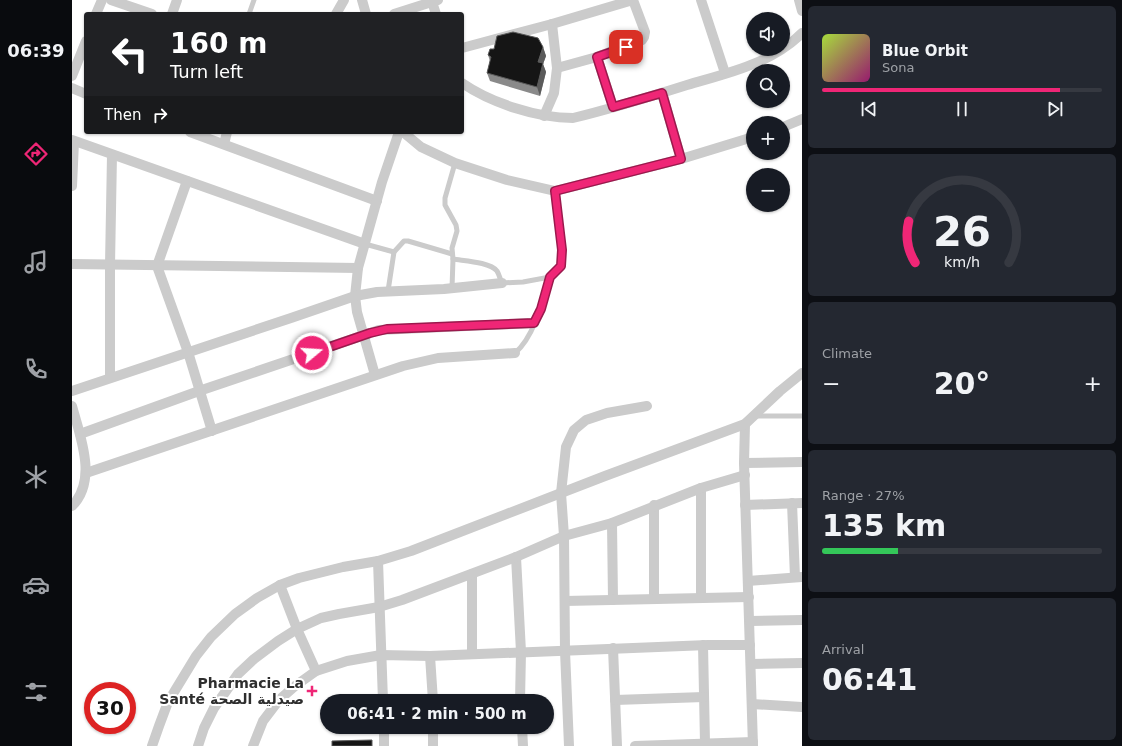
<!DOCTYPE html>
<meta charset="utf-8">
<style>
body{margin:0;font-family:"DejaVu Sans","Noto Sans Arabic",sans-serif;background:#242831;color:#f1f3f6;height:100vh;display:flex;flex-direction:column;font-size:15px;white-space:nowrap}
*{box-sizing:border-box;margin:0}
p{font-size:13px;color:#9ea1a6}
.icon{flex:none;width:22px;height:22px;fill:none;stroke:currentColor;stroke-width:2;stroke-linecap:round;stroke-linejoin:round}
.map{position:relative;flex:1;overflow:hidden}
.side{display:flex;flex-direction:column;gap:6px;padding:6px;background:#0d0f14;width:320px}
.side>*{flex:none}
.top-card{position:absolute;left:12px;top:12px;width:380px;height:122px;border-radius:4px;box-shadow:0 1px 3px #0004;background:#202124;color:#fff;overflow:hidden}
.fabs{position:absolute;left:674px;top:12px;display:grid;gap:8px}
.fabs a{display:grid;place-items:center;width:44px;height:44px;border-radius:50%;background:#171b24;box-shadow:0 1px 3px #0004;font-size:20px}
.speed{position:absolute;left:12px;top:682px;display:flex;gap:8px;font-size:20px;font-weight:700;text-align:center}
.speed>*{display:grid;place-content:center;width:52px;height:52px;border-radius:50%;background:#171b24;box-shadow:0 1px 3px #0004;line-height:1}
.speed .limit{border:6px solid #d22;background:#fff;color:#111}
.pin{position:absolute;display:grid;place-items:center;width:34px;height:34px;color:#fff;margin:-17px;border-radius:8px;box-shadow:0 2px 6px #0006}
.me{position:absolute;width:44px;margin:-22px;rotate:72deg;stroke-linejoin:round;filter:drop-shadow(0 0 3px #0008)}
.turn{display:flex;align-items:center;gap:14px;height:84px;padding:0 20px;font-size:18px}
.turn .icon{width:52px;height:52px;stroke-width:2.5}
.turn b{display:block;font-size:28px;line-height:34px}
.then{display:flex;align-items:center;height:38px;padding:0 20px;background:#0003;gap:8px;font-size:15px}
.big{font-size:30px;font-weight:700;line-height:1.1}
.side .card{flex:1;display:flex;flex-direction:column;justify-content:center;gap:6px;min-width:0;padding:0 14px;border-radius:6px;background:#242831}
.side .dial{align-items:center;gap:0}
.dial svg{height:104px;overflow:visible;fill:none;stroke:#363941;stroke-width:7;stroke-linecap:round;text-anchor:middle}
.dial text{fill:#f1f3f6;stroke:none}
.song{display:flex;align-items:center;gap:12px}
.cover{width:48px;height:48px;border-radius:6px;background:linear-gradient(135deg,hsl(80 70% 55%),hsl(320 70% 35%))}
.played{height:4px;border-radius:2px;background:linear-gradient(90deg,#ef2676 85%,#363941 85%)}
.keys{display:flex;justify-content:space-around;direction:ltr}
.heat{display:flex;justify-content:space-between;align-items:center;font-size:22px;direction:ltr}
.charge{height:6px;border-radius:3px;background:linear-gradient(90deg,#34c759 27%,#363941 0)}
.trip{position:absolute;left:248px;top:694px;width:234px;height:40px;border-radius:20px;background:#171b24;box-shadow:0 1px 3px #0004;font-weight:700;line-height:40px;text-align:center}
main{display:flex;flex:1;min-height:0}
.tabs{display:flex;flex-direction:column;width:72px;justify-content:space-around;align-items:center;background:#090b0e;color:#9ea1a6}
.tabs .icon{width:28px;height:28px}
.tabs .current{color:#ef2676}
.tabs b{font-size:18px;color:#f1f3f6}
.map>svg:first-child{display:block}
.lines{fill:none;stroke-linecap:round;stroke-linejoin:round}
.service{stroke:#cbcbcb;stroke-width:5}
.minor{stroke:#cbcbcb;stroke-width:10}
.wall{fill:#8a8a8a}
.shaded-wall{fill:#5b5b5b}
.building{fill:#151515;stroke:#5b5b5b}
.route-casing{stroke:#9b194d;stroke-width:10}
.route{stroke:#ef2676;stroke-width:7}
.poi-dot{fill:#ef2676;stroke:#fff;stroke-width:1.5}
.labels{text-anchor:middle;stroke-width:4;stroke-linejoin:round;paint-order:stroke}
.poi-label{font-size:14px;font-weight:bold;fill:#2e2e2e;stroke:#fff;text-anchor:end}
</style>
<main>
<nav class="tabs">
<b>06:39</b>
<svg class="icon current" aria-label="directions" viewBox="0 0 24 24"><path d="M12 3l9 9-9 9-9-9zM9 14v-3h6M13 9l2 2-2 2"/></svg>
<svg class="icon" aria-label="music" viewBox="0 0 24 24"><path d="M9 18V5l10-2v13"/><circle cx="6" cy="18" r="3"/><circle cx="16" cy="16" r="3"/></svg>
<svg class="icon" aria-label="phone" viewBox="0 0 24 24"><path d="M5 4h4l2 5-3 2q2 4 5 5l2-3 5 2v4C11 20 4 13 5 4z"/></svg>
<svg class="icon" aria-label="climate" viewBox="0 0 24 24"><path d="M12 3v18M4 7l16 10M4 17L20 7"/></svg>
<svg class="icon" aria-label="car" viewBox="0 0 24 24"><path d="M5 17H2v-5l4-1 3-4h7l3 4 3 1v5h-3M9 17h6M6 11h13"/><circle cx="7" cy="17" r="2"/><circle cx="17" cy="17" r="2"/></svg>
<svg class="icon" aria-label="filters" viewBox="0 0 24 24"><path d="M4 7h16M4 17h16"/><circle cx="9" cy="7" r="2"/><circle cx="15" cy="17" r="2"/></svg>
</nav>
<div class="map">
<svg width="730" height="746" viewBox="0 0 730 746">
<rect width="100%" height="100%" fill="#fff"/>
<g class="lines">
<!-- service -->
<g class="service">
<path d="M177 14 182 0"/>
<path d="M293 244 322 252"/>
<path d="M381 259C393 261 418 262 425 271 427 274 428 279 430 283L451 282 478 277 489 266 490 250 483 191"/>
<path d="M380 288 381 259 380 248 385 231 384 225 373 205V198L383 163"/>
<path d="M316 291 322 252 332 241H336L380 254"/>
<path d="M443 353C462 337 471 301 478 277"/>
<path d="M683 416H730"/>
</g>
<!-- minor -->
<g class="minor">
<path d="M39 0 80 14"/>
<path d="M290 0 294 14"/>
<path d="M629 0 653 73"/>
<path d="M727 0 730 11"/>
<path d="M360 2 364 14"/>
<path d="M24 14 30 0"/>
<path d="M100 14 105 0"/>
<path d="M264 14 272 0"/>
<path d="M322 14 366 0"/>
<path d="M390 48 480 24 561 0"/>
<path d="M525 57 541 107"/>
<path d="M485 68 525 57 570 40 572 37 573 32 561 0"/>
<path d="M0 76 14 41"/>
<path d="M390 83C419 103 465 118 501 118 539 109 577 97 615 85 655 73 699 64 730 33"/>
<path d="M0 88 14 94"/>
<path d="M590 93 609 159"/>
<path d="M472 116 482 93 485 68 480 24"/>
<path d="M711 127 730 119"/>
<path d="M118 132 305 201"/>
<path d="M331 132 349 147 383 163 435 180 483 191 609 159 681 137"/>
<path d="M0 140 293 244"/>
<path d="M152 144 155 132"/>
<path d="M115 181 85 266 116 352 140 431"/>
<path d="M0 186 2 142"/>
<path d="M0 264 286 268"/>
<path d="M303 375 285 312 283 296 286 268 310 182 327 132"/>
<path d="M38 378V265L40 155"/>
<path d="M0 391 219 318 283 296 305 292 372 289 430 283"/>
<path d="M0 406C8 436 26 480 0 506"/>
<path d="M673 424 672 463 681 746"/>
<path d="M8 434 127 391 307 330 462 323"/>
<path d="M672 463 730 462"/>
<path d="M14 473 331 366 366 358 443 353"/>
<path d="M720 503 723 577"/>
<path d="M673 505 730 503"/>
<path d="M540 523 541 600"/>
<path d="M444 557 449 652 448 701"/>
<path d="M306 561 311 701"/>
<path d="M400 574V654"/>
<path d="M676 581 730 577"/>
<path d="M208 585 225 629 244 671"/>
<path d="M629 598V488"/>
<path d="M582 599V505"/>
<path d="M493 601 677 597"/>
<path d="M678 621 730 620"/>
<path d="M631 645 633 743"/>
<path d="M541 648 545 746"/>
<path d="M358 656 361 701"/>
<path d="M679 664 730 663"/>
<path d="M543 700 632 697"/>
<path d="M680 704 730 707"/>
<path d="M312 727V746"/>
<path d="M361 727V746"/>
<path d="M450 727 451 746"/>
<path d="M80 746 87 726 96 702 124 656 139 637 163 614 185 598 208 585 227 578 271 567 306 561 339 551 533 476 673 424 708 391 730 373"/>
<path d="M126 746 132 728 142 708 166 674 182 659 206 641 225 629 249 618 267 614 307 607 330 600 444 557 492 536 540 523 629 488 673 475"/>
<path d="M181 746 191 721 207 700 223 686 244 671 275 661 309 655 358 656 636 645H678"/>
<path d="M497 746 493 651 492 536 489 493 494 447 502 430 514 420 535 413 575 406"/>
<path d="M563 746 681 742"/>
</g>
</g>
<!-- wall -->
<path class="wall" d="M471 47 474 56 471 64 474 72 468 96 418 81 415 73 418 61 416 55Z"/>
<!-- shaded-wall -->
<path class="shaded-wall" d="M471 47 474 56 471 64 474 72 468 96 465 87 466 62Z"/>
<!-- building -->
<g class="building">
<path d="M441 32 466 38 471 47 466 62 471 63 465 87 415 73 419 57 416 55 418 49H422L425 36Z"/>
<path d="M300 740V746H260V741Z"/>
</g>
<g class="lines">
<defs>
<path id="route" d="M240 353 298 333 315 329 462 323 469 309 478 277 489 266 490 250 483 191 609 159 590 93 541 107 525 57 554 47"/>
</defs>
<!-- route casing -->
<use href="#route" class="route-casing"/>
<!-- route -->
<use href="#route" class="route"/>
</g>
<!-- markers -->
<path class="poi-dot" d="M238 685h4v4h4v4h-4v4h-4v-4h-4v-4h4z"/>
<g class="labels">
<!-- poi labels -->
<g class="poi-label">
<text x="232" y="688">Pharmacie La<tspan x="232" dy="16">Santé صيدلية الصحة</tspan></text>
</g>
</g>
</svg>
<div class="fabs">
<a><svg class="icon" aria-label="sound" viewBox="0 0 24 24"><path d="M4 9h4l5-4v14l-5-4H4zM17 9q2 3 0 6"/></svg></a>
<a><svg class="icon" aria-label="search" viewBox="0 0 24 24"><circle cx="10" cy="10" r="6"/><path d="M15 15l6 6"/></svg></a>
<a>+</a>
<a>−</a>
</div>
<div class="speed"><div class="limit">30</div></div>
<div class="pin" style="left:554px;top:47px;background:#d93025"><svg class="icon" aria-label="arrive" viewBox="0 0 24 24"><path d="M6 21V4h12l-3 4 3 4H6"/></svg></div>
<svg class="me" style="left:240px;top:353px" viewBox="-20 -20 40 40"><circle r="17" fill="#ef2676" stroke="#fff" stroke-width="3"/><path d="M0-11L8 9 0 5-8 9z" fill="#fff"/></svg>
<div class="trip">06:41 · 2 min · 500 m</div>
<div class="top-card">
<div class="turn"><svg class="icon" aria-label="left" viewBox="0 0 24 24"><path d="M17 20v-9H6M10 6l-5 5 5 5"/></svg><div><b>160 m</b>Turn left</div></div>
<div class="then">Then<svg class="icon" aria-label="right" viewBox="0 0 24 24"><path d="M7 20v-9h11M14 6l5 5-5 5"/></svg></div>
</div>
</div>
<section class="side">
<div class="card">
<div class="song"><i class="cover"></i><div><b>Blue Orbit</b><p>Sona</p></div></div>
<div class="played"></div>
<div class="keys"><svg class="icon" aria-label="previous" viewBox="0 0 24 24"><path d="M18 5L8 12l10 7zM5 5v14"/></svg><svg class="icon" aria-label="pause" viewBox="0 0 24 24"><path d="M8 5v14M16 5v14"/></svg><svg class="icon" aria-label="next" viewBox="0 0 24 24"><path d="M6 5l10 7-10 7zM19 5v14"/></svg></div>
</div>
<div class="card dial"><svg viewBox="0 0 100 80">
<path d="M14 69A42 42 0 1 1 86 69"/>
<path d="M14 69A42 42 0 0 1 9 37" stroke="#ef2676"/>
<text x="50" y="56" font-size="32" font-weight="700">26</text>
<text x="50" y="72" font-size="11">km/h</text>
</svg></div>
<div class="card"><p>Climate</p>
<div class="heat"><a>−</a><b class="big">20°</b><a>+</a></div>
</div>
<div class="card"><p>Range · 27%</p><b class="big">135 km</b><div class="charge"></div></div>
<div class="card"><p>Arrival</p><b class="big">06:41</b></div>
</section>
</main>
